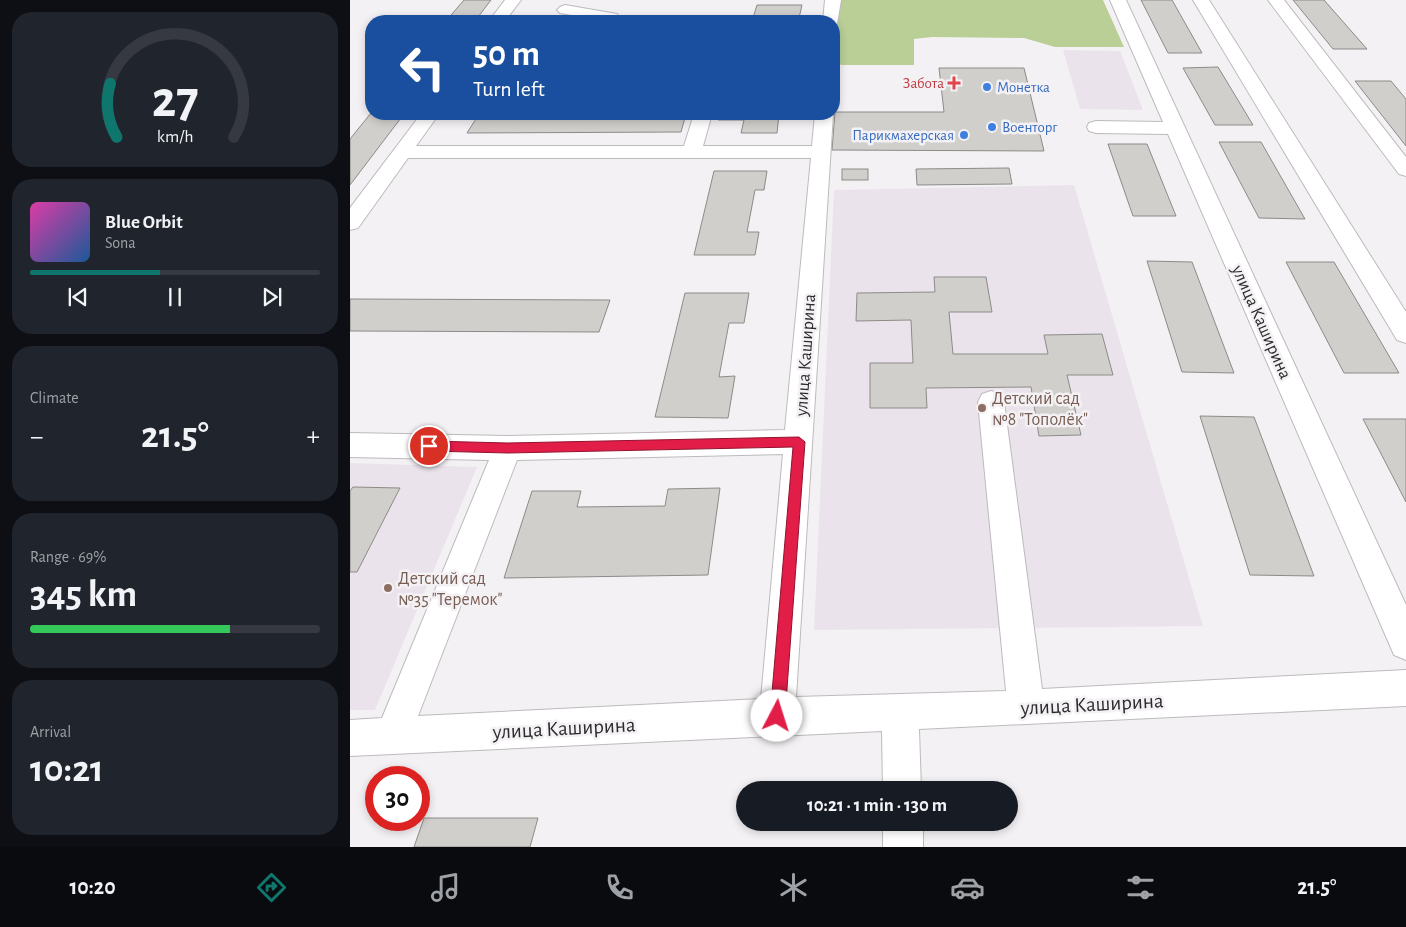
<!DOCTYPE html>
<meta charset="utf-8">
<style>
body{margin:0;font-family:"Alegreya Sans",sans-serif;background:#20242c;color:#f1f3f6;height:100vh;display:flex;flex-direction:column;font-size:19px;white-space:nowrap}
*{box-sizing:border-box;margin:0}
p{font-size:16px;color:#9ea1a6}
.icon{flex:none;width:28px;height:28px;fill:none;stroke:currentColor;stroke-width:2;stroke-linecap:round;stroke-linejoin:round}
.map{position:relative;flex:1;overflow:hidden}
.panel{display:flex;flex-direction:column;gap:12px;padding:12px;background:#0d0f14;width:350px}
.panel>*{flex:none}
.hud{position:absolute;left:15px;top:15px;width:475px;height:105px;border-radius:20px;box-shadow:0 2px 8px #0003;background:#1a4fa0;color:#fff;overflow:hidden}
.speed{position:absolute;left:15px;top:766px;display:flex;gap:10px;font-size:25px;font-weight:700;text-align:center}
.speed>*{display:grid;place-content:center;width:65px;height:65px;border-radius:50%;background:#171b24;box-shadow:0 2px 8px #0003;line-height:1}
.speed .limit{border:8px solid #d22;background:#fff;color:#111}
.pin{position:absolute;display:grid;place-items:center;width:42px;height:42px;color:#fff;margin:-21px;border:2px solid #fff;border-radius:50%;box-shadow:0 1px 5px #0007}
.me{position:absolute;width:55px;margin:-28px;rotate:5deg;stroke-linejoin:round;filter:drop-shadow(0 0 4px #0008)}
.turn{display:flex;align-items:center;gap:18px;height:105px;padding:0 25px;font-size:22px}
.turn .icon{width:65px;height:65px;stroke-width:2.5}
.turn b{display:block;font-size:35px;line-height:42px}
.big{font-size:38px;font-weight:700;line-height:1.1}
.panel .widget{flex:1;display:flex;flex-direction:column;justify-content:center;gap:8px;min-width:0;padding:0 18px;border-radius:20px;background:#20242c}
.panel .dial{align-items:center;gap:0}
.dial svg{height:130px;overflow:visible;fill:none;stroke:#363941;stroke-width:7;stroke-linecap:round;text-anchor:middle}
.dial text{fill:#f1f3f6;stroke:none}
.song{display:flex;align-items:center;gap:15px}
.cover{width:60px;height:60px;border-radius:8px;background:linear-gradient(135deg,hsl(320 70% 55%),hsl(210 70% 35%))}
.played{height:5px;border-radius:2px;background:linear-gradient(90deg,#0f766e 45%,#363941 45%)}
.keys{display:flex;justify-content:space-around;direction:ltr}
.heat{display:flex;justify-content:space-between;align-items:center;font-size:28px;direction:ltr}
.charge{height:8px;border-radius:4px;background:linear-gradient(90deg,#34c759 69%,#363941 0)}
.trip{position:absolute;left:386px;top:781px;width:282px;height:50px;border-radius:25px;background:#171b24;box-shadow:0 2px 8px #0003;font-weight:700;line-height:50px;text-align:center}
.dock{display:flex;height:80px;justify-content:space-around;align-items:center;background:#090b0e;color:#9ea1a6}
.dock .icon{width:35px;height:35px}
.dock .on{color:#0f766e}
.dock b{font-size:22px;color:#f1f3f6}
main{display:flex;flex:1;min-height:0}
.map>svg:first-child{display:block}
.built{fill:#ebe3ec}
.green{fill:#b9cf96}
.building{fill:#d1cfcc;stroke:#8c8b88}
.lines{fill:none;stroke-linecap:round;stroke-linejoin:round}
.minor-casing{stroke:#bdbabd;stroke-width:2}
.minor{fill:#fff;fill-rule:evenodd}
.route{fill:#e11d48;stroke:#92132f}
.health-dot{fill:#e0444e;stroke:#f4f1f4;stroke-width:2}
.shop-dot{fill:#3f7fe0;stroke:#f4f1f4;stroke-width:2}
.education-dot{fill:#8d6e63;stroke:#f4f1f4;stroke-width:2}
.labels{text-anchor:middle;stroke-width:5;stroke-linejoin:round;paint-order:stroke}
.far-health-label{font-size:15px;fill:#be3a42;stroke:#f4f1f4;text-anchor:end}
.far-shop-label{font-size:15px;fill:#366cbe;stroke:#f4f1f4;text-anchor:start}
.street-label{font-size:18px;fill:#2c2b2c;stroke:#f4f1f4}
.education-label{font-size:18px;fill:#785e54;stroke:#f4f1f4;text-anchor:start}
.near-street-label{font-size:21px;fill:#2c2b2c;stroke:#f4f1f4}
</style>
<main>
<section class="panel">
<div class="widget dial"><svg viewBox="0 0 100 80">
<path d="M14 69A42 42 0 1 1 86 69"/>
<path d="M14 69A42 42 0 0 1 10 36" stroke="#0f766e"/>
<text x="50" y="56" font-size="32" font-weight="700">27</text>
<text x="50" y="72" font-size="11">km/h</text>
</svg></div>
<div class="widget">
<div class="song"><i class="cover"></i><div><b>Blue Orbit</b><p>Sona</p></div></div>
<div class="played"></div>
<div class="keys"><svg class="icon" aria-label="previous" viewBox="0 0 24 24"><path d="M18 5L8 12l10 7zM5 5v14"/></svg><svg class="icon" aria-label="pause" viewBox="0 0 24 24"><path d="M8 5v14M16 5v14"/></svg><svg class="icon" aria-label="next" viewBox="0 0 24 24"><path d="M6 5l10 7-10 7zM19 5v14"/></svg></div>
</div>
<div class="widget"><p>Climate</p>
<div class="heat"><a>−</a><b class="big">21.5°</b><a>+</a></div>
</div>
<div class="widget"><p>Range · 69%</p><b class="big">345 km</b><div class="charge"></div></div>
<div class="widget"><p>Arrival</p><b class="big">10:21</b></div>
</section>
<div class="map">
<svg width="1056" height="847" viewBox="0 0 1056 847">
<rect width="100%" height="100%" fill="#f4f1f4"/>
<!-- built -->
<g class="built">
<path d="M713 50 770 51 793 110 730 109Z"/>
<path d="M724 185 853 626 464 630 484 190Z"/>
<path d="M0 463 127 467 25 710H0Z"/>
</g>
<!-- green -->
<path class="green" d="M487 0H753L774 47H705L674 38 582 37 564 39V65H491L484 59Z"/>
<!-- building -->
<g class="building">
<path d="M114 0H141L125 21H96Z"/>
<path d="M791 0H822L852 53H818Z"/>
<path d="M943 0H974L1017 49H983Z"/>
<path d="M407 5H452L449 18H439V21H402Z"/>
<path d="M868 67 903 125H865L833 68Z"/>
<path d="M589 68H674L694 151 482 150 485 112H594Z"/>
<path d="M1005 81H1041L1056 99V146Z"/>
<path d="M21 113 54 114 0 185V139Z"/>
<path d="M129 114H336L331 132 117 133Z"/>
<path d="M369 114H429L427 133H391L394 120H368Z"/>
<path d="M869 142H911L955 219 909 218Z"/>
<path d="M758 144H797L826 216H783Z"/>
<path d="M659 168 662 184 567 185 566 169Z"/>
<rect x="492" y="169" width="26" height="11"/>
<path d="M364 171H417L414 190H405L397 232H409L405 255H344Z"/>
<path d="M797 261 842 262 884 373 832 372Z"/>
<path d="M936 262H984L1049 373H994Z"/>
<path d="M584 277H636L642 312H599L603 354H698L694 335 752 334 763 375H717L731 435 689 436 681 387 576 388 577 408H520V363H563L561 320 506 321 507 293 585 292Z"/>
<path d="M335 293H399L394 323H379L369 377 385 376 378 418 305 417Z"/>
<path d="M0 299 260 300 249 332 0 331Z"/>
<path d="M850 416 904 417 964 576 900 575Z"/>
<path d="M1013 419H1056V502Z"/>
<path d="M3 487 50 488 7 572H0V491Z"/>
<path d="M370 488 358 575 154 578 182 491H231L227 507 315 506 318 489Z"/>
<path d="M74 818H188L180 847H64Z"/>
</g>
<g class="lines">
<defs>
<g id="minor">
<path d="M155 0H171L155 21H139Z"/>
<path d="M475 0H491L487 24 484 25V21H473Z"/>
<path d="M760 0H776L1056 605V660L1044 655 818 134 746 133 739 131 737 127 739 123 746 121 813 122Z"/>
<path d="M843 0H859L1056 312V343L1047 340Z"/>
<path d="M918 0H934L1056 157V176L1049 174Z"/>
<path d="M215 5 267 14 271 21H255L210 13 207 10 210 7Z"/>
<path d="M71 114H89L66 146H334L344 114H362L353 146H462L465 114H483L446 697 656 691 628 402 632 394 641 391 650 394 654 402 692 689 1056 670V706L569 729 571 790H533L532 731 0 756V720L32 718 139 460 0 457V433L158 436 435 430 461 158H58L8 228 0 230V208ZM433 454 411 699 68 716 167 460Z"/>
<rect x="533" y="822" width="40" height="25"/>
</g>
</defs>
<!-- minor casing -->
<use href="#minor" class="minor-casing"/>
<!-- minor -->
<use href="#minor" class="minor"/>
</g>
<!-- route -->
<path class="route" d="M449 437 455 442 435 716 432 721 427 723 422 721 420 716 443 447 158 453 79 451 73 446 79 441 158 443Z"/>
<!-- markers -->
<path class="health-dot" d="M601.5 75.5h5v5h5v5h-5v5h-5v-5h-5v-5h5z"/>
<g class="shop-dot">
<circle cx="637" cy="87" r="5"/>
<circle cx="642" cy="127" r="5"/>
<circle cx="614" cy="135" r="5"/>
</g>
<g class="education-dot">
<circle cx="632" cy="408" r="5"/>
<circle cx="38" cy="588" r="5"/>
</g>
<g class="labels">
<!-- far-health labels -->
<g class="far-health-label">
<text x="594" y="88">Забота</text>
</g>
<!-- far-shop labels -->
<g class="far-shop-label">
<text x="647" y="92">Монетка</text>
<text x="652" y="132">Военторг</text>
<text x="604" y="140" text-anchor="end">Парикмахерская</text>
</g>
<!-- street labels -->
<g class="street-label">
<text transform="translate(912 322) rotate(66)" y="6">улица Каширина</text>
<text transform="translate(455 355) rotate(-86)" y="6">улица Каширина</text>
</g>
<!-- education labels -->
<g class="education-label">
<text x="642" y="404">Детский сад<tspan x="642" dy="21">№8 "Тополёк"</tspan></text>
<text x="48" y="584">Детский сад<tspan x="48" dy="21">№35 "Теремок"</tspan></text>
</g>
<!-- near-street labels -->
<g class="near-street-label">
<text transform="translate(742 704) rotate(-3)" y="7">улица Каширина</text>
<text transform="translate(214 728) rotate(-3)" y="7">улица Каширина</text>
</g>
</g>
</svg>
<div class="speed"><div class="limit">30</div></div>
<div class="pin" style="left:79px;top:446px;background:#d93025"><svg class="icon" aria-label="arrive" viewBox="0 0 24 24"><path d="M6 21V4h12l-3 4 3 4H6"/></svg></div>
<svg class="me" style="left:427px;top:716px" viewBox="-20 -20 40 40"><circle r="19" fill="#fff"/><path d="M0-13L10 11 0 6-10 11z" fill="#e11d48"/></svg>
<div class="trip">10:21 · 1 min · 130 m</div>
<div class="hud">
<div class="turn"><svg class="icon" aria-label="left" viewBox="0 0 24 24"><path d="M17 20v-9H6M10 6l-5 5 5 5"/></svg><div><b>50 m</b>Turn left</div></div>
</div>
</div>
</main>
<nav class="dock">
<b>10:20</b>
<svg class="icon on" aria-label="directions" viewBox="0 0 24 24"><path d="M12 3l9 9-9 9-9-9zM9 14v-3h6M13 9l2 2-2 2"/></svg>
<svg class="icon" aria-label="music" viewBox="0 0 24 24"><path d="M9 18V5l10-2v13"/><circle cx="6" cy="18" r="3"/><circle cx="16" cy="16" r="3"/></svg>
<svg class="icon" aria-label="phone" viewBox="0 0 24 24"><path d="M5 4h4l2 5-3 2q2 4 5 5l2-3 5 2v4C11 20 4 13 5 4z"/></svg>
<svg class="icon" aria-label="climate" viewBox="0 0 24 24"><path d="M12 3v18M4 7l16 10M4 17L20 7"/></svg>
<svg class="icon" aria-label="car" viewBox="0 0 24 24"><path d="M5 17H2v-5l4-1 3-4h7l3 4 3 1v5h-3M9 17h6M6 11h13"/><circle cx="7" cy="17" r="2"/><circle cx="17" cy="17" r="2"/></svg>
<svg class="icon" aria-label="filters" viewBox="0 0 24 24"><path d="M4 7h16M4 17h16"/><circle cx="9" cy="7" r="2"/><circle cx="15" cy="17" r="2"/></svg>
<b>21.5°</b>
</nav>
